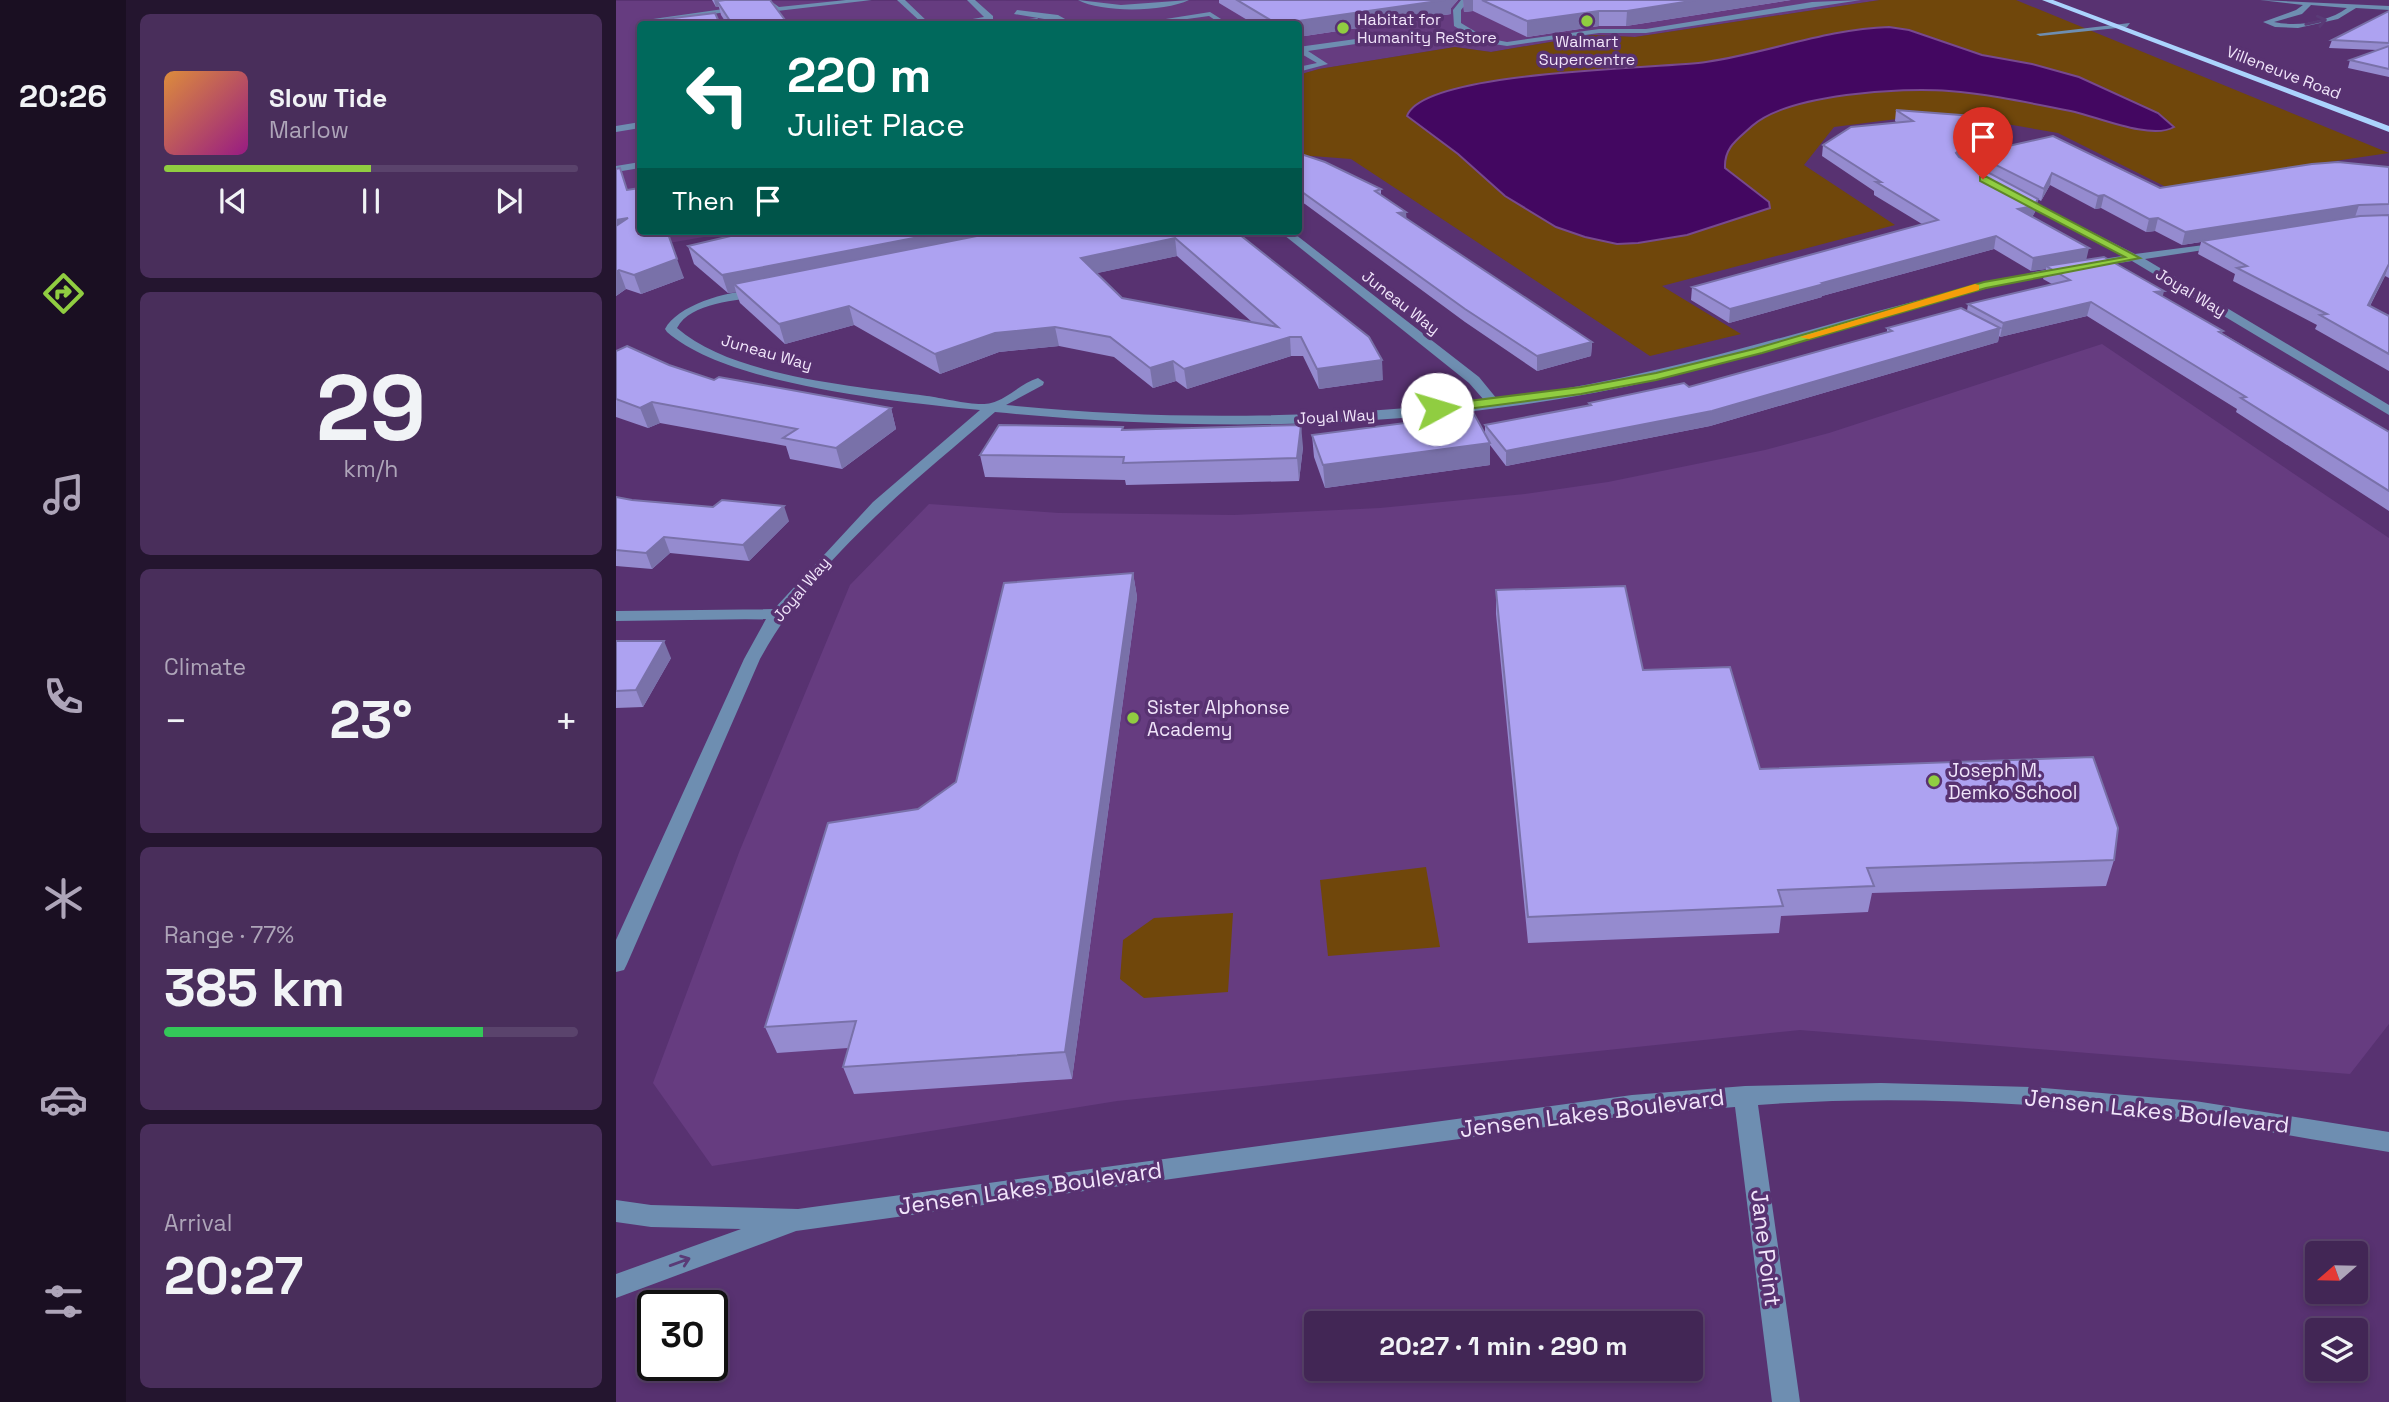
<!DOCTYPE html>
<meta charset="utf-8">
<style>
body{margin:0;font-family:"Space Grotesk",sans-serif;background:#492e5b;color:#f1f3f6;height:100vh;display:flex;flex-direction:column;font-size:26px;white-space:nowrap}
*{box-sizing:border-box;margin:0}
p{font-size:23px;color:#aea5b9}
.icon{flex:none;width:38px;height:38px;fill:none;stroke:currentColor;stroke-width:2;stroke-linecap:round;stroke-linejoin:round}
.map{position:relative;flex:1;overflow:hidden}
.sheet{display:flex;flex-direction:column;gap:14px;padding:14px;background:#24152f;width:490px}
.sheet>*{flex:none}
.hud{position:absolute;left:21px;top:21px;width:665px;height:214px;border-radius:7px;box-shadow:0 4px 10px #0003,0 0 0 2px #5a436c;background:#00695c;color:#fff;overflow:hidden}
.needle{width:46px;rotate:250deg}
.tools{position:absolute;left:1689px;top:1241px;display:grid;gap:14px}
.tools a{display:grid;place-items:center;width:63px;height:63px;border-radius:7px;background:#422655;box-shadow:0 4px 10px #0003,0 0 0 2px #5a436c;font-size:35px}
.speed{position:absolute;left:21px;top:1290px;display:flex;gap:14px;font-size:35px;font-weight:700;text-align:center}
.speed>*{display:grid;place-content:center;width:91px;height:91px;border-radius:50%;background:#422655;box-shadow:0 4px 10px #0003,0 0 0 2px #5a436c;line-height:1}
.speed .limit{border:4px solid #111;border-radius:10px;background:#fff;color:#111}
.pin{position:absolute;display:grid;place-items:center;width:60px;height:60px;color:#fff;margin:-72px -30px;border-radius:50% 50% 50% 0;rotate:-45deg;box-shadow:0 0 7px #0007}
.pin .icon{rotate:45deg}
.me{position:absolute;width:77px;margin:-38px;rotate:84deg;stroke-linejoin:round;filter:drop-shadow(0 0 5px #0008)}
.turn{display:flex;align-items:center;gap:24px;height:147px;padding:0 35px;font-size:32px}
.turn .icon{width:91px;height:91px;stroke-width:2.5}
.turn b{display:block;font-size:49px;line-height:60px}
.then{display:flex;align-items:center;height:66px;padding:0 35px;background:#0003;gap:14px;font-size:26px}
.big{font-size:52px;font-weight:600;line-height:1.1}
.sheet .widget{flex:1;display:flex;flex-direction:column;justify-content:center;gap:10px;min-width:0;padding:0 24px;border-radius:10px;background:#492e5b}
.sheet .dial{align-items:center;gap:0}
.dial b{font-size:91px;line-height:1}
.song{display:flex;align-items:center;gap:21px}
.cover{width:84px;height:84px;border-radius:10px;background:linear-gradient(135deg,hsl(30 70% 55%),hsl(310 70% 35%))}
.played{height:7px;border-radius:4px;background:linear-gradient(90deg,#90cd41 50%,#5a436c 50%)}
.keys{display:flex;justify-content:space-around;direction:ltr}
.heat{display:flex;justify-content:space-between;align-items:center;font-size:38px;direction:ltr}
.charge{height:10px;border-radius:5px;background:linear-gradient(90deg,#34c759 77%,#5a436c 0)}
.trip{position:absolute;left:688px;top:1311px;width:399px;height:70px;border-radius:7px;background:#422655;box-shadow:0 4px 10px #0003,0 0 0 2px #5a436c;font-weight:600;line-height:70px;text-align:center}
main{display:flex;flex:1;min-height:0}
.tab-bar{display:flex;flex-direction:column;width:126px;justify-content:space-around;align-items:center;background:#1a0f22;color:#aea5b9}
.tab-bar .icon{width:49px;height:49px}
.tab-bar .current{color:#90cd41}
.tab-bar b{font-size:32px;color:#f1f3f6}
.map>svg:first-child{display:block}
.built{fill:#663c80}
.green{fill:#70470b}
.water{fill:#430761;stroke:#77498f;stroke-width:2}
.lines{fill:none;stroke-linecap:round;stroke-linejoin:round}
.minor{fill:#6e8eb1;fill-rule:evenodd}
.major{fill:#abd3fd;fill-rule:evenodd}
.wall{fill:#958bcf;fill-rule:evenodd}
.shaded-wall{fill:#7971a9}
.building{fill:#ada2f1;stroke:#7971a9;stroke-width:2;fill-rule:evenodd}
.oneway{stroke:#5a3b77}
.route{fill:#90cd41;stroke:#5e852a;stroke-width:2}
.slow{fill:#f59e0b}
.poi-dot{fill:#90cd41;stroke:#583271;stroke-width:2.5}
.labels{text-anchor:middle;stroke-width:7;stroke-linejoin:round;paint-order:stroke}
.far-poi-label{font-size:16px;fill:#f0e4fa;stroke:#583271;text-anchor:start}
.far-street-label{font-size:16px;fill:#f0e4fa;stroke:#583271}
.poi-label{font-size:19px;fill:#f0e4fa;stroke:#583271;text-anchor:start}
.near-street-label{font-size:23px;fill:#f0e4fa;stroke:#583271}
</style>
<main>
<nav class="tab-bar">
<b>20:26</b>
<svg class="icon current" aria-label="directions" viewBox="0 0 24 24"><path d="M12 3l9 9-9 9-9-9zM9 14v-3h6M13 9l2 2-2 2"/></svg>
<svg class="icon" aria-label="music" viewBox="0 0 24 24"><path d="M9 18V5l10-2v13"/><circle cx="6" cy="18" r="3"/><circle cx="16" cy="16" r="3"/></svg>
<svg class="icon" aria-label="phone" viewBox="0 0 24 24"><path d="M5 4h4l2 5-3 2q2 4 5 5l2-3 5 2v4C11 20 4 13 5 4z"/></svg>
<svg class="icon" aria-label="climate" viewBox="0 0 24 24"><path d="M12 3v18M4 7l16 10M4 17L20 7"/></svg>
<svg class="icon" aria-label="car" viewBox="0 0 24 24"><path d="M5 17H2v-5l4-1 3-4h7l3 4 3 1v5h-3M9 17h6M6 11h13"/><circle cx="7" cy="17" r="2"/><circle cx="17" cy="17" r="2"/></svg>
<svg class="icon" aria-label="filters" viewBox="0 0 24 24"><path d="M4 7h16M4 17h16"/><circle cx="9" cy="7" r="2"/><circle cx="15" cy="17" r="2"/></svg>
</nav>
<section class="sheet">
<div class="widget">
<div class="song"><i class="cover"></i><div><b>Slow Tide</b><p>Marlow</p></div></div>
<div class="played"></div>
<div class="keys"><svg class="icon" aria-label="previous" viewBox="0 0 24 24"><path d="M18 5L8 12l10 7zM5 5v14"/></svg><svg class="icon" aria-label="pause" viewBox="0 0 24 24"><path d="M8 5v14M16 5v14"/></svg><svg class="icon" aria-label="next" viewBox="0 0 24 24"><path d="M6 5l10 7-10 7zM19 5v14"/></svg></div>
</div>
<div class="widget dial"><b>29</b><p>km/h</p></div>
<div class="widget"><p>Climate</p>
<div class="heat"><a>−</a><b class="big">23°</b><a>+</a></div>
</div>
<div class="widget"><p>Range · 77%</p><b class="big">385 km</b><div class="charge"></div></div>
<div class="widget"><p>Arrival</p><b class="big">20:27</b></div>
</section>
<div class="map">
<svg width="1773" height="1402" viewBox="0 0 1773 1402">
<rect width="100%" height="100%" fill="#583271"/>
<!-- built -->
<g class="built">
<path d="M1264 0 1019 37 976 35 875 52 839 47 703 69 683 75 682 24H24V231H123L0 252V1Z"/>
<path d="M1486 344 1773 538V1024L1734 1074 1184 1030 501 1101 96 1166 37 1083 124 850 234 585 313 504 443 513 618 515 764 508 909 494 992 482 1149 450 1213 433Z"/>
</g>
<!-- green -->
<g class="green">
<path d="M1264 0H1400L1773 153 1565 184 1641 222 1624 224 1442 133 1328 113 1218 127 1188 165 1279 225 1046 286 1125 334 1034 356 735 159 683 155 682 75 703 69 839 47 875 52 976 35 1019 37Z"/>
<path d="M810 867 824 947 712 956 704 880Z"/>
<path d="M617 913 612 992 528 998 504 979 507 940 538 918Z"/>
</g>
<!-- water -->
<path class="water" d="M1273 27 1293 30 1366 55 1416 64 1463 77 1542 113 1558 127C1536 140 1484 118 1459 112 1418 104 1375 94 1333 91 1286 87 1172 94 1136 126 1122 139 1108 147 1109 168L1153 202 1154 208 1071 235 1022 243 1001 244 969 237 940 227 889 196 842 154 791 116C807 70 1041 69 1090 62 1152 53 1210 29 1273 27Z"/>
<g class="lines">
<!-- minor -->
<g class="minor">
<path d="M230 0H256L161 11 154 6 39 22 40 24H33L30 20 156 2 163 7Z"/>
<path d="M281 0H289L314 24H307Z"/>
<path d="M351 0H359L377 16V20L328 24 368 17Z"/>
<path d="M462 0 505 5 573 0C548 12 486 13 462 0Z"/>
<path d="M845 0H853L845 10V23L870 38 891 42 983 29H1030L1196 2 1245 0 1030 33H983L891 46 865 42 838 26 837 10Z"/>
<path d="M1644 0 1773 6V10L1740 8 1722 19 1682 28 1659 27 1647 22 1680 10 1687 5ZM1695 5 1731 8C1712 22 1682 27 1658 22L1686 14Z"/>
<path d="M401 10 442 15 458 24 398 14Z"/>
<path d="M594 12 613 24H605L593 16 535 24H518Z"/>
<path d="M422 18 419 22 382 24 386 22Z"/>
<path d="M1514 23 1511 27 1424 36 1420 34Z"/>
<path d="M798 31 801 35 692 51 712 64 682 72V67L701 63 682 52V47Z"/>
<path d="M24 122V128L0 132V126Z"/>
<path d="M24 162V168L0 172V166Z"/>
<path d="M1400 193 1519 254 1611 242V246L1607 247 1529 259 1773 405V415L1516 261C1466 269 1417 277 1368 289 1260 315 1156 352 1049 378 831 429 601 434 379 412 293 486 199 559 144 659L11 964 8 970 0 972V940L128 659 150 619 0 621V611L158 609 257 502 364 410C283 402 111 385 51 332L49 329C62 303 122 287 150 291V295C124 301 75 301 61 328 117 377 239 386 311 396 327 398 361 407 375 403 392 399 405 383 422 378L428 382 427 385 390 405C549 421 709 419 868 400L853 383 663 231H675L863 377 881 399C1095 373 1294 288 1506 256L1396 198V194Z"/>
<path d="M1265 1083 1415 1087 1579 1101 1773 1132V1152C1708 1142 1643 1129 1578 1121 1438 1103 1283 1094 1142 1105L1184 1402H1156L1119 1107 1016 1115 180 1231 0 1298V1274L125 1229 35 1227 0 1222V1200L35 1205 182 1209 1016 1095 1129 1086Z"/>
</g>
<!-- major -->
<path class="major" d="M1426 0H1437L1773 126V132Z"/>
</g>
<!-- wall -->
<g class="wall">
<path d="M96 0H154L172 24H111L105 15 103 7H100Z"/>
<path d="M603 0H842L835 8V14L682 37V24H638L603 3Z"/>
<path d="M847 0H1175L1010 26H983L911 37 857 11 848 12Z"/>
<path d="M1773 11V77L1732 68 1734 60 1761 50 1713 48 1716 40Z"/>
<path d="M1280 110 1370 151 1544 188 1773 167V278L1769 276 1754 306 1773 316V371L1699 329 1701 325 1617 281 1619 274 1582 254 1585 242 1566 245 1539 231 1530 232 1485 208 1479 209 1434 185 1425 201 1422 199 1419 212 1416 217 1470 259 1547 297 1607 331 1606 333 1773 432V511L1620 412 1621 409 1471 316 1384 337 1383 336 1382 342 1094 426 890 466 874 445V465L709 488 698 457 696 435 869 434V425L973 406V403L1073 387 1271 332V328L1351 311 1352 304 1436 284 1427 279 1430 269 1415 271 1378 249 1206 296V297L1113 323 1075 300 1076 287 1306 224 1258 195V191L1206 156 1207 145 1280 122 1279 121Z"/>
<path d="M682 155 765 189V195L790 218 976 342 975 356 921 371 849 322 689 204 682 201Z"/>
<path d="M12 190 68 278 25 294 10 289 0 296Z"/>
<path d="M619 231 767 380 703 389 687 356H675L571 389 560 381 537 388 498 357 443 346 383 352 324 374 238 325 169 344 124 303 120 292 112 293 78 264 72 246ZM561 256 636 322 506 298 481 273Z"/>
<path d="M0 351 98 380 275 408 280 429 226 469 174 459 170 446 44 423 32 428 0 417Z"/>
<path d="M507 427V430L687 447 683 481 510 485 509 480 369 477 364 455Z"/>
<path d="M0 497 16 500 173 521 133 561 54 553 36 569 0 566Z"/>
<path d="M517 573 521 597 456 1079 238 1094 227 1067 232 1048 161 1053 149 1027 302 809 340 782Z"/>
<path d="M880 590 1027 670 1144 769 1498 860 1490 886 1256 893 1252 912 1165 916 1163 933 912 943 880 614Z"/>
<path d="M0 641 55 658 27 707 0 708Z"/>
</g>
<!-- shaded-wall -->
<g class="shaded-wall">
<path d="M98 0H150L101 1 103 7H100Z"/>
<path d="M829 0H842L835 8V14L682 37V24H661Z"/>
<path d="M847 0H857V11L848 12Z"/>
<path d="M1081 0H1175L1010 26 1011 11Z"/>
<path d="M983 11V26L911 37V21Z"/>
<path d="M1346 148 1344 160 1340 153Z"/>
<path d="M1436 173 1434 185 1425 201 1428 189Z"/>
<path d="M1488 195 1485 208 1479 209 1482 196Z"/>
<path d="M1422 199 1419 212 1415 219 1402 209Z"/>
<path d="M1743 205 1739 217 1566 245 1569 232Z"/>
<path d="M790 212 791 224 782 213Z"/>
<path d="M12 218 0 239V220Z"/>
<path d="M1542 218 1539 231 1530 232 1533 219Z"/>
<path d="M334 231H430L118 284 120 292 112 293 106 275Z"/>
<path d="M1380 236 1378 249 1206 296V297L1113 323 1114 309 1206 283Z"/>
<path d="M559 238 561 256 468 276 465 258Z"/>
<path d="M1473 248 1470 261 1430 266V269L1415 271 1417 258Z"/>
<path d="M61 259 68 278 25 294 18 275Z"/>
<path d="M1773 264 1769 276 1747 319 1752 305Z"/>
<path d="M3 270 10 289 0 296V272Z"/>
<path d="M1548 291 1545 304 1539 292Z"/>
<path d="M1475 302 1471 316 1384 337 1387 323Z"/>
<path d="M233 306 238 325 169 344 163 324Z"/>
<path d="M439 327 443 346 383 352 324 374 319 354 379 333Z"/>
<path d="M1384 328 1382 342 1094 426 890 466V451Z"/>
<path d="M674 337 675 356 571 389 568 369Z"/>
<path d="M976 342 975 356 921 371V356Z"/>
<path d="M766 360 767 380 703 389 701 369Z"/>
<path d="M557 361 560 381 537 388 534 368Z"/>
<path d="M36 402 44 423 32 428 24 408Z"/>
<path d="M275 408 280 429 226 469 220 448Z"/>
<path d="M685 425 687 447 683 481 681 458Z"/>
<path d="M874 443V465L709 488 707 465Z"/>
<path d="M168 506 173 521 133 561 127 545Z"/>
<path d="M48 537 54 553 36 569 30 553Z"/>
<path d="M517 573 521 597 456 1079 449 1052Z"/>
<path d="M48 641 55 658 27 707 20 690Z"/>
</g>
<!-- building -->
<g class="building">
<path d="M109 0H154L172 24H116L101 1Z"/>
<path d="M621 0H829L661 24Z"/>
<path d="M866 0H1081L1011 11H983L911 21Z"/>
<path d="M1773 11V43L1716 40Z"/>
<path d="M99 13 104 24H51L49 19Z"/>
<path d="M1773 46V69L1734 60Z"/>
<path d="M1280 110 1370 117V151L1437 136 1544 188 1696 164 1722 162 1773 167V204L1743 205 1569 232 1542 218 1533 219 1488 195 1482 196 1436 173 1428 189 1346 148 1340 153 1343 157 1422 199 1418 206 1402 209 1473 248 1417 258 1380 236 1206 283 1208 284 1114 309 1076 287 1322 220 1260 182H1265L1207 145 1235 127 1297 121Z"/>
<path d="M682 155H688L709 162 765 189 759 191 790 212 782 213 976 342 921 356 849 309 682 189Z"/>
<path d="M4 168 11 190 24 188V231H51L61 259 18 275 3 270 0 272V226L12 218 0 220V169Z"/>
<path d="M1773 215V264L1752 305 1773 316V354L1704 315 1711 314 1621 268 1631 266 1586 241 1744 216Z"/>
<path d="M136 231H334L106 275 72 246Z"/>
<path d="M386 231H619L753 337 766 360 701 369 685 337H674L568 369 557 361 534 368 494 337 439 327 379 333 319 354 233 306 163 324 118 284ZM559 238 662 327 506 298 465 258Z"/>
<path d="M1488 257 1548 291 1539 292 1607 331 1603 332 1773 432V491L1625 398 1630 397 1475 302 1387 323 1352 304 1454 280 1430 266Z"/>
<path d="M1345 308 1384 328 1096 411 890 451 869 425 975 405 973 403 1068 383 1073 387 1276 331 1271 328Z"/>
<path d="M11 346 53 365 98 380 103 377 275 408 220 448 167 438 181 429 36 402 24 408 0 399V351Z"/>
<path d="M858 414 874 443 707 465 696 435Z"/>
<path d="M383 425 507 427 506 430 685 425 681 458 507 463 508 457 364 455Z"/>
<path d="M0 497 16 500 97 507 106 500 168 506 127 545 48 537 30 553 0 550Z"/>
<path d="M517 573 449 1052 227 1067 240 1021 149 1027 212 823 302 809 340 782 388 583Z"/>
<path d="M1009 586 1027 670 1114 667 1144 769 1477 757 1502 828 1498 860 1251 868 1258 886 1162 890 1167 906 912 917 880 590Z"/>
<path d="M0 641H48L20 690 0 691Z"/>
</g>
<!-- one-way arrows -->
<defs><path id="oneway-shaft" d="M-6 0H5M1.5-3L5.5 0L1.5 3" fill="none" stroke-width="1.6" stroke-linecap="round" stroke-linejoin="round" transform="scale(1.75)"/></defs>
<g class="oneway">
<use href="#oneway-shaft" transform="translate(1700 22) rotate(-13)"/>
<use href="#oneway-shaft" transform="translate(64 1262) rotate(-20)"/>
</g>
<!-- route -->
<path class="route" d="M1364 177H1371L1524 258 1370 288 1146 353 1040 380 965 394 821 413 815 409 821 405 965 387 1040 373 1138 349 1368 282 1509 257 1364 181Z"/>
<!-- slow -->
<path class="slow" d="M1359 284 1363 285V290L1193 339 1184 337Z"/>
<!-- markers -->
<g class="poi-dot">
<circle cx="971" cy="21" r="7"/>
<circle cx="727" cy="28" r="7"/>
<circle cx="517" cy="718" r="7"/>
<circle cx="1318" cy="781" r="7"/>
</g>
<g class="labels">
<!-- far-poi labels -->
<g class="far-poi-label">
<text x="741" y="25">Habitat for<tspan x="741" dy="18">Humanity ReStore</tspan></text>
<text x="971" y="47" text-anchor="middle">Walmart<tspan x="971" dy="18">Supercentre</tspan></text>
</g>
<!-- far-street labels -->
<g class="far-street-label">
<text transform="translate(1668 72) rotate(21)" y="6">Villeneuve Road</text>
<text transform="translate(1575 292) rotate(31)" y="6">Joyal Way</text>
<text transform="translate(785 302) rotate(38)" y="6">Juneau Way</text>
<text transform="translate(151 352) rotate(16)" y="6">Juneau Way</text>
<text transform="translate(720 416) rotate(-3)" y="6">Joyal Way</text>
<text transform="translate(185 589) rotate(-50)" y="6">Joyal Way</text>
</g>
<!-- poi labels -->
<g class="poi-label">
<text x="531" y="714">Sister Alphonse<tspan x="531" dy="22">Academy</tspan></text>
<text x="1332" y="777">Joseph M.<tspan x="1332" dy="22">Demko School</tspan></text>
</g>
<!-- near-street labels -->
<g class="near-street-label">
<text transform="translate(1541 1111) rotate(6)" y="8">Jensen Lakes Boulevard</text>
<text transform="translate(976 1113) rotate(-7)" y="8">Jensen Lakes Boulevard</text>
<text transform="translate(414 1188) rotate(-8)" y="8">Jensen Lakes Boulevard</text>
<text transform="translate(1150 1248) rotate(83)" y="8">Jane Point</text>
</g>
</g>
</svg>
<div class="tools">
<a><svg class="needle" viewBox="-14 -14 28 28"><path d="M0-13l5 13h-10z" fill="#e53935"/><path d="M0 13l5-13h-10z" fill="#aea5b9"/></svg></a>
<a><svg class="icon" aria-label="layers" viewBox="0 0 24 24"><path d="M12 4l9 5-9 5-9-5zM3 14l9 5 9-5"/></svg></a>
</div>
<div class="speed"><div class="limit">30</div></div>
<div class="pin" style="left:1367px;top:179px;background:#d93025"><svg class="icon" aria-label="arrive" viewBox="0 0 24 24"><path d="M6 21V4h12l-3 4 3 4H6"/></svg></div>
<svg class="me" style="left:821px;top:409px" viewBox="-20 -20 40 40"><circle r="19" fill="#fff"/><path d="M0-13L10 11 0 6-10 11z" fill="#90cd41"/></svg>
<div class="trip">20:27 · 1 min · 290 m</div>
<div class="hud">
<div class="turn"><svg class="icon" aria-label="left" viewBox="0 0 24 24"><path d="M17 20v-9H6M10 6l-5 5 5 5"/></svg><div><b>220 m</b>Juliet Place</div></div>
<div class="then">Then<svg class="icon" aria-label="arrive" viewBox="0 0 24 24"><path d="M6 21V4h12l-3 4 3 4H6"/></svg></div>
</div>
</div>
</main>
